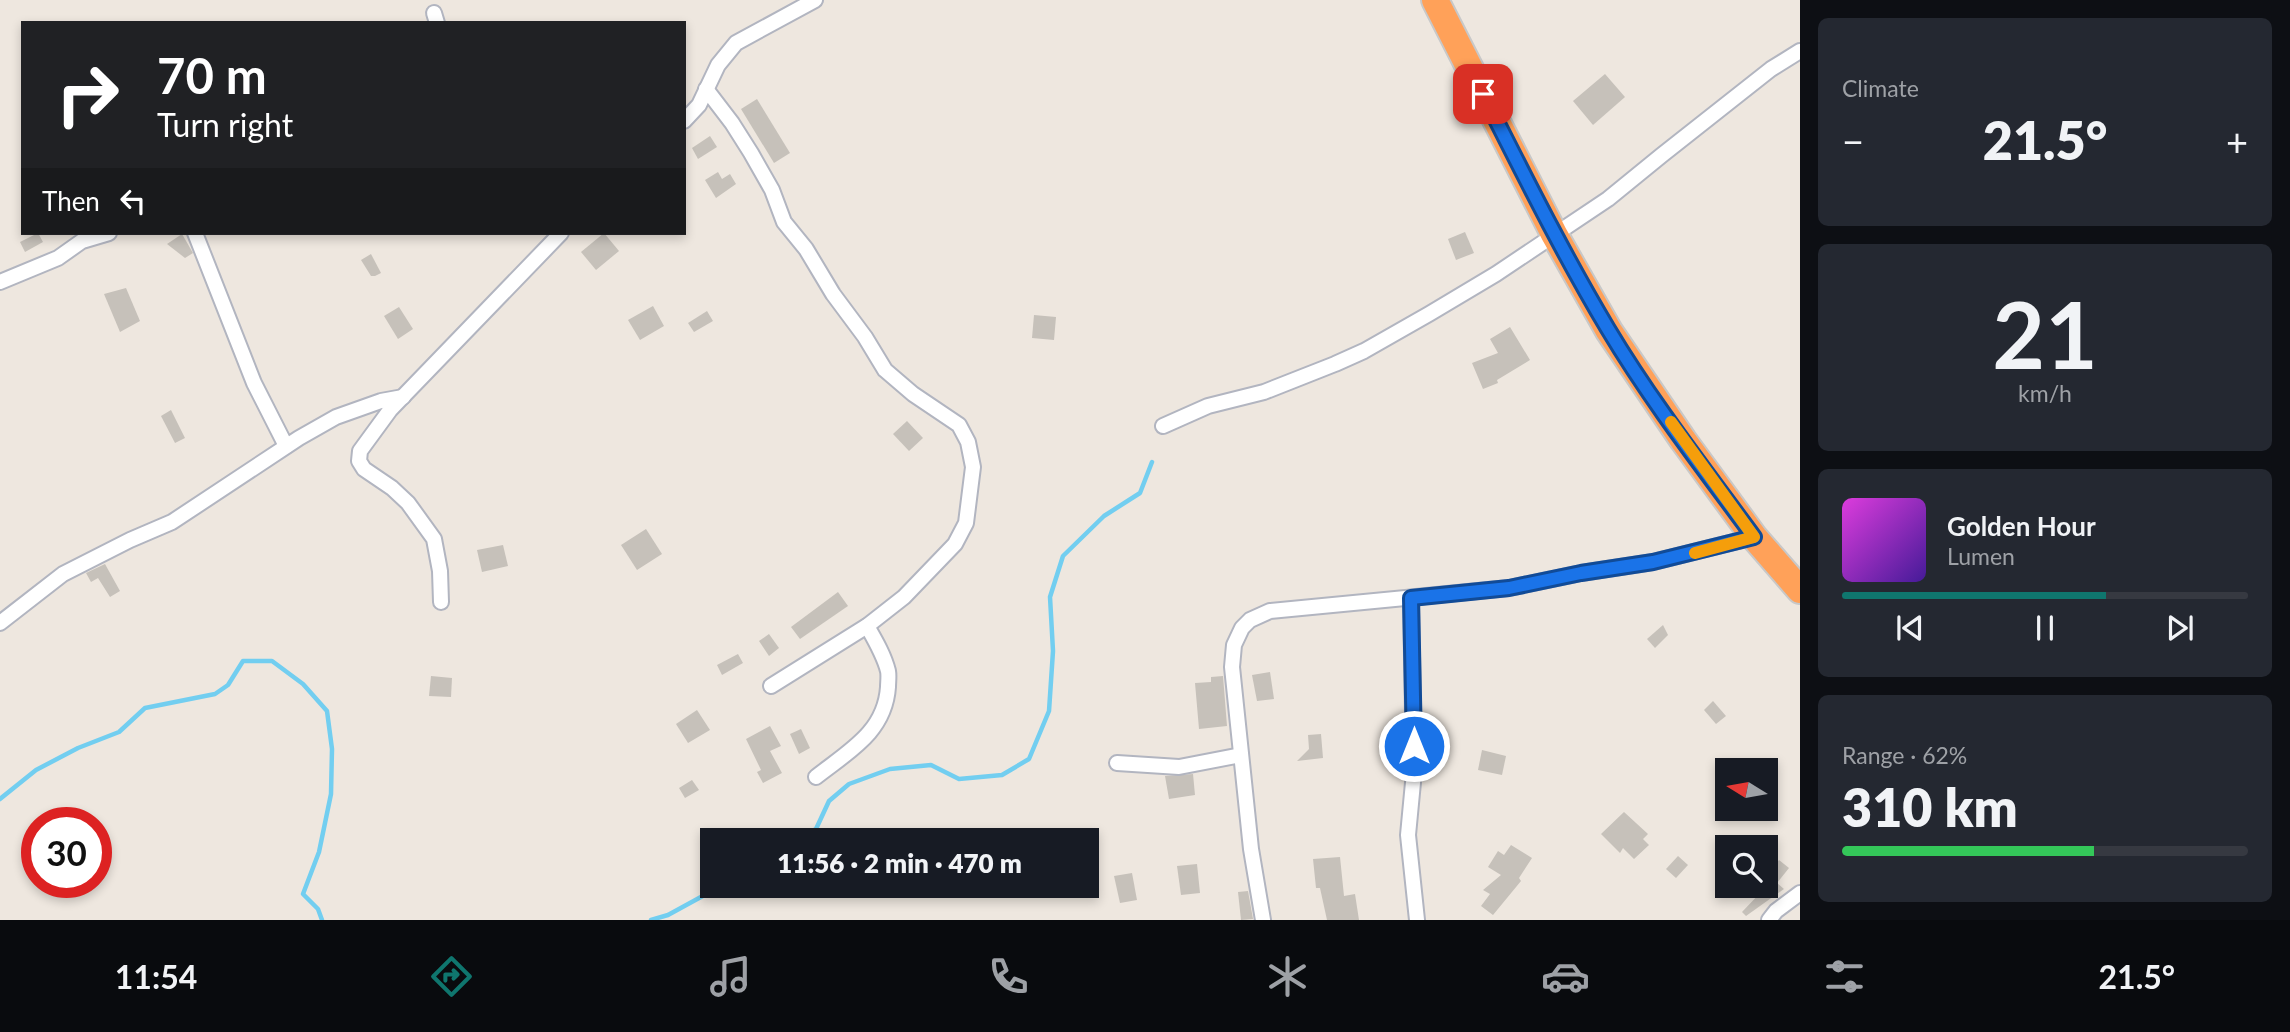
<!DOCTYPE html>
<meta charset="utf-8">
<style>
body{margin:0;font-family:Lato,sans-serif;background:#242831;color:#f1f3f6;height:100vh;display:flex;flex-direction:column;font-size:26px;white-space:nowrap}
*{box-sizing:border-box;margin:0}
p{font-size:23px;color:#9ea1a6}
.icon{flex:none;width:38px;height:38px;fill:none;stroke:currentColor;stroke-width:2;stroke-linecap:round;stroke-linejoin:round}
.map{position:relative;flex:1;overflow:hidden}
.panel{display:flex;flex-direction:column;gap:18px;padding:18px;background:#0d0f14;width:490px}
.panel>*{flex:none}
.guide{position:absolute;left:21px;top:21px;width:665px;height:214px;border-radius:0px;box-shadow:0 4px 10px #0003;background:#202124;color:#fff;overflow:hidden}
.needle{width:46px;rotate:281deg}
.tools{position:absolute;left:1715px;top:758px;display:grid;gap:14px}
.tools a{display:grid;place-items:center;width:63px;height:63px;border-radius:0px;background:#171b24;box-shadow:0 4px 10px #0003;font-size:35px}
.speed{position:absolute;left:21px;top:807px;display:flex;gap:14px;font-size:35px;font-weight:700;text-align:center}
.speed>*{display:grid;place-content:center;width:91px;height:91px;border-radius:50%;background:#171b24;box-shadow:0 4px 10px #0003;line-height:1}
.speed .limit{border:10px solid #d22;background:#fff;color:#111}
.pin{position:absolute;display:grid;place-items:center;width:60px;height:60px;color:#fff;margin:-30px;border-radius:14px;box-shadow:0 4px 10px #0006}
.me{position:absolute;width:77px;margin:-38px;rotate:0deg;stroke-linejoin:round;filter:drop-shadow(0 0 5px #0008)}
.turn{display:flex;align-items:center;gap:24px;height:147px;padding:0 21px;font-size:32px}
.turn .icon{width:91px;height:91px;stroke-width:2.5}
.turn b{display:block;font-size:49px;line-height:60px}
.then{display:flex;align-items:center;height:66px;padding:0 21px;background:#0003;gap:14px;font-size:26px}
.big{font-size:52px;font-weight:800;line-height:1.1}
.panel .widget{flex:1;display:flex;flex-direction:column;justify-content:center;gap:10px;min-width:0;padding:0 24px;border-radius:10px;background:#242831}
.panel .dial{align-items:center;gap:0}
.dial b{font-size:91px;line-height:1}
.song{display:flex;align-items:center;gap:21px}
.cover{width:84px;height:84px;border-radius:10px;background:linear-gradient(135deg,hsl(300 70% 55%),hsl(260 70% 35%))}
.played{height:7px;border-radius:4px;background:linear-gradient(90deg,#0f766e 65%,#363941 65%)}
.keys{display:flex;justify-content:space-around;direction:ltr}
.heat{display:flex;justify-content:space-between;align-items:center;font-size:38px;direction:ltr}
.charge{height:10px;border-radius:5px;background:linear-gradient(90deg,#34c759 62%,#363941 0)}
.trip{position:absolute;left:700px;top:828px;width:399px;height:70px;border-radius:0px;background:#171b24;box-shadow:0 4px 10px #0003;font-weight:800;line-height:70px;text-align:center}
.dock{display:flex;height:112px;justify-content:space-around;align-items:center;background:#090b0e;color:#9ea1a6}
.dock .icon{width:49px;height:49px}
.dock .current{color:#0f766e}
.dock b{font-size:32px;color:#f1f3f6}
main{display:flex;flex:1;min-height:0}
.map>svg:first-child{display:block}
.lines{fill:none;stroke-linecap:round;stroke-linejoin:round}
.stream{stroke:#72cef0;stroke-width:4.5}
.building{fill:#c6c1ba}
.street-casing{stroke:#b2b5c0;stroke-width:18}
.highway-casing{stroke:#c8c8c8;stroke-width:30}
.street{stroke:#fff;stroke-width:14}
.highway{stroke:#ffa159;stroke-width:26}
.route-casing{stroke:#114b97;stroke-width:18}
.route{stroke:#1a73e8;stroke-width:12}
.slow{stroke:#f59e0b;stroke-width:12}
</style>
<main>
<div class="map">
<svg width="1800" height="920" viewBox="0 0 1800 920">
<rect width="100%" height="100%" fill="#eee7df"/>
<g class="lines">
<!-- stream -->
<g class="stream">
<path d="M0 799 36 770 78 748 119 732 145 708 215 694 228 685 243 661H272L303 684 327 711 332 749 331 794 319 852 303 894 318 909 322 920"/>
<path d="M796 840 816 829 829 801 849 784 890 769 931 765 959 779 1002 775 1029 759 1049 711 1053 651 1050 597 1063 556 1104 516 1140 493 1152 462"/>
<path d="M651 920 668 915 721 886"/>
</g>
</g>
<!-- building -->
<g class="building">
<path d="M1605 74 1625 97 1593 125 1573 101Z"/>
<path d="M757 99 790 153 774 163 741 109Z"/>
<path d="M710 136 717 147 698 159 692 148Z"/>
<path d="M718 172 722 179 730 174 736 184 716 198 705 180Z"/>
<path d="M1465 232 1474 253 1456 260 1448 239Z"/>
<path d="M38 233 43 242 25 252 20 242Z"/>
<path d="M604 233 619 251 596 270 581 252Z"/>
<path d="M182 234 193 253 185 258 167 244Z"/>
<path d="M371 254 381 273 375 276H371L361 260Z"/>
<path d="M126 288 140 321 120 332 104 294Z"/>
<path d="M653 306 664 326 640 340 628 320Z"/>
<path d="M399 307 413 329 398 339 384 316Z"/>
<path d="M707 311 713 321 694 332 688 323Z"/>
<path d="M1034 315 1056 317 1054 340 1032 338Z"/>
<path d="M1510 327 1530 360 1497 380 1498 383 1483 389 1472 363 1498 353 1490 339Z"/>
<path d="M171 410 185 438 175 443 161 416Z"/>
<path d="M907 421 923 438 909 451 893 434Z"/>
<path d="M646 529 662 554 637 570 621 545Z"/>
<path d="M503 545 508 566 482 572 477 550Z"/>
<path d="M105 564 120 591 110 597 98 578 91 582 86 573Z"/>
<path d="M838 592 848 606 800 639 791 627Z"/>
<path d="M1663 625 1668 635 1655 648 1647 639Z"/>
<path d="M769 634 779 648 769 656 759 641Z"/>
<path d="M738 654 743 663 722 675 717 665Z"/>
<path d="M1270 672 1274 699 1257 701 1252 675Z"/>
<path d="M431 676 452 678 451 697 429 696Z"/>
<path d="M1223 676 1227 726 1199 729 1195 683 1211 682V677Z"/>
<path d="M1713 701 1726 716 1716 724 1704 710Z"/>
<path d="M697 710 710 730 688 743 676 724Z"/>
<path d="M770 726 781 746 770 751 782 773 763 783 757 772 761 770 746 739Z"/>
<path d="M801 729 810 748 799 754 790 734Z"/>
<path d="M1321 734 1323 758 1297 761 1309 749 1308 735Z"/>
<path d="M1482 750 1506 756 1502 775 1478 770Z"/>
<path d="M1193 774 1195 795 1169 799 1165 776Z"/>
<path d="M692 780 699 790 685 798 679 788Z"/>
<path d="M1624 812 1648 834 1643 839 1649 845 1634 859 1623 848 1620 853 1601 834Z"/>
<path d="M1511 845 1532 858 1519 878 1521 881 1493 915 1481 906 1490 894 1483 890 1501 875 1488 867 1498 851 1504 855Z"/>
<path d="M1678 856 1688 865 1676 878 1666 869Z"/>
<path d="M1340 857 1344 896 1355 894 1359 920H1327L1320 888H1316L1313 859Z"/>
<path d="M1779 860 1789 868 1777 883 1784 889 1746 916 1742 912 1762 891 1758 886H1766V875Z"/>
<path d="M1197 864 1200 893 1181 895 1177 866Z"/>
<path d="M1132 873 1137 900 1120 903 1114 876Z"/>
<path d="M1248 891 1253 919 1241 920 1238 892Z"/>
</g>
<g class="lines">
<defs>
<g id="street">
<path d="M434 13 437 23"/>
<path d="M706 89 732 123 751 153 772 190 784 222 806 249 833 294 865 337 885 370 913 394 959 425 968 442 973 467 966 523 955 544 904 597 867 626 771 686"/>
<path d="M684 121 699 105 718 65 736 43 815 0"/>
<path d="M195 233 254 383 286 446"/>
<path d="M0 282 58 258 82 241 109 233"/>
<path d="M1163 426 1208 406 1264 392 1335 364 1364 351 1429 314 1496 274 1608 199 1662 155 1771 69 1800 51"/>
<path d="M1411 598 1414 772 1408 835 1417 920"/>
<path d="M441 602 440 571 434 539 408 503 392 488 364 469 359 461 360 451 390 410 561 233"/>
<path d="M0 623 63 574 130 540 172 522 299 438 336 417 381 401 403 397"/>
<path d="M1117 763 1179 767 1241 755"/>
<path d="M816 777C849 751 885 732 888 687 888 682 889 676 888 671 884 655 875 640 867 626"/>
<path d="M1263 920 1251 849 1232 667 1234 645 1242 628 1250 620 1270 611 1509 588 1581 573 1653 562 1754 537"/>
<path d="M1769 920 1776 911 1800 893"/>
</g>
<path id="highway" d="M1435 0 1554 234 1609 331 1683 440 1754 537 1800 590"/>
</defs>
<!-- street casing -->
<use href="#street" class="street-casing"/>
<!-- highway casing -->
<use href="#highway" class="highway-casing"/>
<!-- street -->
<use href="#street" class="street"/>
<!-- highway -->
<use href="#highway" class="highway"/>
</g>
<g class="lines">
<defs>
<path id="route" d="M1414 746 1411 598 1509 588 1581 573 1653 562 1754 537C1704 469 1651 401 1608 329 1562 252 1523 173 1483 94"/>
</defs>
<!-- route casing -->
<use href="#route" class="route-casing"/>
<!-- route -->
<use href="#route" class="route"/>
<!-- slow -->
<path class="slow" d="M1671 422 1754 537 1695 553"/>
</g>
</svg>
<div class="tools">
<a><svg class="needle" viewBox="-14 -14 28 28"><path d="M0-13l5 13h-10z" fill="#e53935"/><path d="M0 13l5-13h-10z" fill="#9ea1a6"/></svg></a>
<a><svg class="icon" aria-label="search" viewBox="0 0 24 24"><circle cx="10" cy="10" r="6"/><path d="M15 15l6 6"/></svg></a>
</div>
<div class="speed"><div class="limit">30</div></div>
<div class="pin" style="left:1483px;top:94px;background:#d93025"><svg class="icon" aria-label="arrive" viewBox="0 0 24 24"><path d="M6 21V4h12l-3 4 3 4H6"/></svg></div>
<svg class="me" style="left:1414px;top:746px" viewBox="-20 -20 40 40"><circle r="17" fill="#1a73e8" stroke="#fff" stroke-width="3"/><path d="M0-11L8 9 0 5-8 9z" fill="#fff"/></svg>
<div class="trip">11:56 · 2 min · 470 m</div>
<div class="guide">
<div class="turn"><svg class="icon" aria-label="right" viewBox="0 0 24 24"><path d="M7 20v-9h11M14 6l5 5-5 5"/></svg><div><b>70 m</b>Turn right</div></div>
<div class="then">Then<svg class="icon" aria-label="left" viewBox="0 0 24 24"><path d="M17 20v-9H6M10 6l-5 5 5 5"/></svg></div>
</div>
</div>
<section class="panel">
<div class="widget"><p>Climate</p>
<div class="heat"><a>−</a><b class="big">21.5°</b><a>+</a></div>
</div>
<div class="widget dial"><b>21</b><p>km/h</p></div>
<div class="widget">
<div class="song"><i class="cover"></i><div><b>Golden Hour</b><p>Lumen</p></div></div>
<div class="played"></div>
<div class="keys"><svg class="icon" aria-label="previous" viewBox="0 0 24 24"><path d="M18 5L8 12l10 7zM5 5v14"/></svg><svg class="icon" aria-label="pause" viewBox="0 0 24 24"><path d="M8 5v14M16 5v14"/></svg><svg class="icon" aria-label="next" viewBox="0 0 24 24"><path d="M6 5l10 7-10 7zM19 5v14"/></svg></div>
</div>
<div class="widget"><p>Range · 62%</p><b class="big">310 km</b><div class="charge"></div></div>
</section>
</main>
<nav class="dock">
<b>11:54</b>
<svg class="icon current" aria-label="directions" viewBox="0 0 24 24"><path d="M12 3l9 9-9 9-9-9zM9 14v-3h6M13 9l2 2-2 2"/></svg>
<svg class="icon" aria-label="music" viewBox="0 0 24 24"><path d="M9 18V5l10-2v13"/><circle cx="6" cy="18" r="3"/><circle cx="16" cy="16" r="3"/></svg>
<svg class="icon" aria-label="phone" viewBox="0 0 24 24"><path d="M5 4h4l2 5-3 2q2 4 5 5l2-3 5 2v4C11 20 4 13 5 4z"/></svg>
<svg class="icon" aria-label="climate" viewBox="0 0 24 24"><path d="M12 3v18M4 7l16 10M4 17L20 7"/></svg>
<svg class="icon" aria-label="car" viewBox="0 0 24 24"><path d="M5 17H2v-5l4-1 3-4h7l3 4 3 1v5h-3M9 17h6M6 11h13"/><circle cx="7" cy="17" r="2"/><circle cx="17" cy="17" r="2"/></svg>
<svg class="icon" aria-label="filters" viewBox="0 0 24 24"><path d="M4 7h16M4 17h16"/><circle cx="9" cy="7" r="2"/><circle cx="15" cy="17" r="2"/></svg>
<b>21.5°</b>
</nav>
